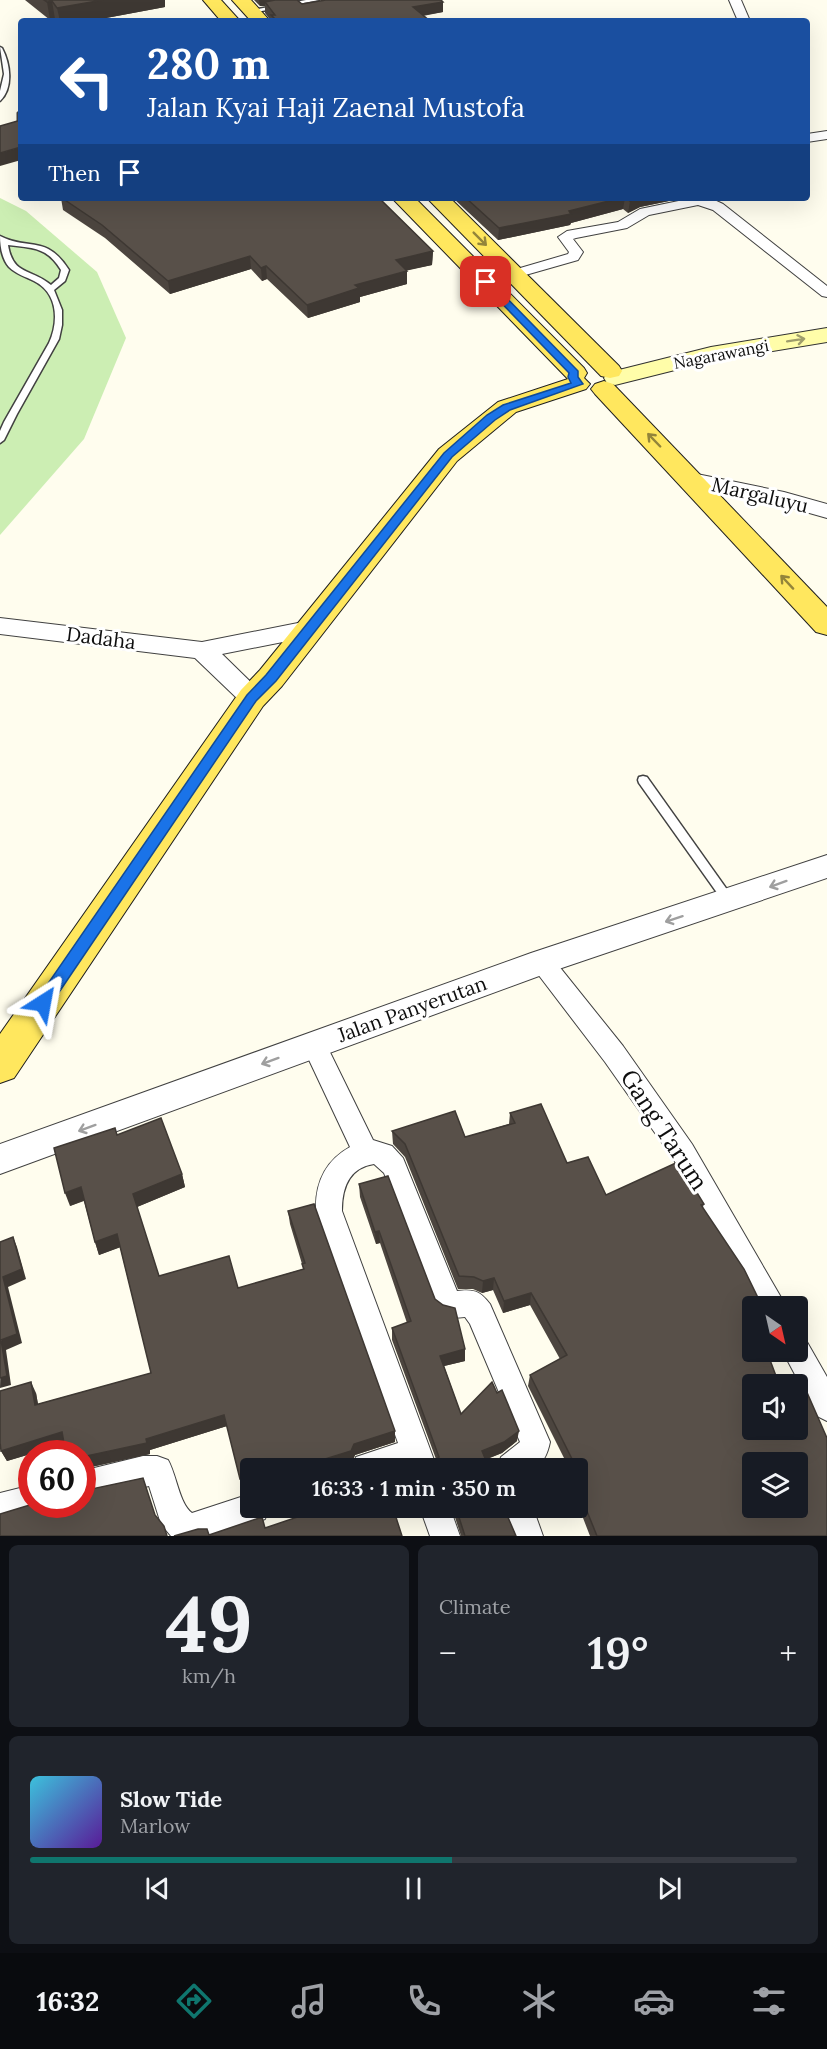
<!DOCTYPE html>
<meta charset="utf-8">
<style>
body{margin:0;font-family:Lora,serif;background:#20242c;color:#f1f3f6;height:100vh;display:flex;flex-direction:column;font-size:22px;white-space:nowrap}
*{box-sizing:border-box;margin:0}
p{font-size:20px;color:#9ea1a6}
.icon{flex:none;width:33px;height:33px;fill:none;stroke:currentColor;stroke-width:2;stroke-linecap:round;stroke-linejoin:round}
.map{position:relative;height:1536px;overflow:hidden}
.side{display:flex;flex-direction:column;gap:9px;padding:9px;background:#0d0f14;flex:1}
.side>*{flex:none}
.top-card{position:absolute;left:18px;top:18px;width:792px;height:183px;border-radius:6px;box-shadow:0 6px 24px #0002;background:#1a4fa0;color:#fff;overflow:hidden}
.needle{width:39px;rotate:146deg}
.tools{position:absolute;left:742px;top:1296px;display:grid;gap:12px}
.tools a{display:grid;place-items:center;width:66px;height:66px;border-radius:6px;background:#171b24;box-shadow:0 6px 24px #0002;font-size:30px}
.speed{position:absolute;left:18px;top:1440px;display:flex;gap:12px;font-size:30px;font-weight:700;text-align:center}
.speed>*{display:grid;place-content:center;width:78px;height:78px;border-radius:50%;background:#171b24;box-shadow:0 6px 24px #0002;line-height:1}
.speed .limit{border:9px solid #d22;background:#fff;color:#111}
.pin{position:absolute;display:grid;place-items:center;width:51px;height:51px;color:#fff;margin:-26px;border-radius:12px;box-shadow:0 3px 9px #0006}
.me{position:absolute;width:66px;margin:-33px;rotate:34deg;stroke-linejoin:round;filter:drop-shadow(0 0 4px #0008)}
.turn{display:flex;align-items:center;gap:21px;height:126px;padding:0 30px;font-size:27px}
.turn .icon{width:78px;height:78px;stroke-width:2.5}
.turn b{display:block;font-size:42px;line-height:51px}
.then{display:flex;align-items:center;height:57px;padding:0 30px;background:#0003;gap:12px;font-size:22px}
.big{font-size:45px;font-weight:600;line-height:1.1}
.side .card{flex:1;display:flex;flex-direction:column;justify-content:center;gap:9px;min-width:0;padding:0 21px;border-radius:9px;background:#20242c}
.side .dial{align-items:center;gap:0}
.dial b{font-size:78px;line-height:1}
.song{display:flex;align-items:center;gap:18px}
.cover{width:72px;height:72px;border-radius:9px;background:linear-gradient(135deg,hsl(190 70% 55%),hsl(270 70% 35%))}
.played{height:6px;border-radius:3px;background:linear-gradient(90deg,#0f766e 55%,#363941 55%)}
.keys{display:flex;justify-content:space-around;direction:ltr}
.heat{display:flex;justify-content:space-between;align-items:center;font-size:33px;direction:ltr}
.side .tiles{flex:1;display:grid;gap:9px;grid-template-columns:1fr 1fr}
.card:last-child{grid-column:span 2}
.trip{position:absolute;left:240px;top:1458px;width:348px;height:60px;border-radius:6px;background:#171b24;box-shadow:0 6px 24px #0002;font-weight:600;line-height:60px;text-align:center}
.dock{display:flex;height:96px;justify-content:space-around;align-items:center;background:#090b0e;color:#9ea1a6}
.dock .icon{width:42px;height:42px}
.dock .active{color:#0f766e}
.dock b{font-size:27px;color:#f1f3f6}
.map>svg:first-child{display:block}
.green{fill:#cceeb3}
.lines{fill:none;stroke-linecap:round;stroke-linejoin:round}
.service-casing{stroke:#414141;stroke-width:3}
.minor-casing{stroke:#414141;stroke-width:2}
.tertiary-casing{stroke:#414141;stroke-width:2}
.secondary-casing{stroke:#303030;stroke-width:2}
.primary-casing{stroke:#1f1f1f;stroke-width:2}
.service{fill:#fff;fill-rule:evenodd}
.minor{fill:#fff;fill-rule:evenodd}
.tertiary{fill:#fff;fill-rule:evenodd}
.secondary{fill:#fffda9;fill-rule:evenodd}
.primary{fill:#ffe75e;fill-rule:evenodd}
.wall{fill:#4c453f}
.shaded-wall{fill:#3e3833}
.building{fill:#585049;stroke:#3e3833;stroke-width:1.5;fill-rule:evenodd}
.oneway{stroke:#93853a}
.oneway2{stroke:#9f9d6b}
.oneway3{stroke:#9f9f9f}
.route{fill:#1a73e8;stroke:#114b97;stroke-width:1.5}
.labels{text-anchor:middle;stroke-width:6;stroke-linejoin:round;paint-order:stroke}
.far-street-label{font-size:16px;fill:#0e0e0e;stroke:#fff}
.street-label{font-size:20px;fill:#0e0e0e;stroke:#fff}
.near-street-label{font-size:24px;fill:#0e0e0e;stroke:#fff}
</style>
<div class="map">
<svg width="827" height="1536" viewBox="0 0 827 1536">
<rect width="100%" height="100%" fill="#fffdee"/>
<!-- green -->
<path class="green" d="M0 198 26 211 97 272 126 338 84 439 0 535Z"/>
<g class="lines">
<defs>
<g id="service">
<path d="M306 0H319L251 13 248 11Z"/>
<path d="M0 47 2 48C10 63 14 88 0 101V91L4 74Z"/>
<path d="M21 111V127L18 125V113Z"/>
<path d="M0 236C29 251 46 234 69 270L65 281 54 290 62 310V325L59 339 17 414 4 440 0 443V431L4 422 49 343C59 321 58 293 34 281 26 277 16 274 9 267 2 259 0 246 0 236ZM8 245C33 248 47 247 61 270L59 278 51 285C31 268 13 276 8 245Z"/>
<path d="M643 776 647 777 733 898 735 901 733 904 729 905 725 904 639 783 638 780 639 777Z"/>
</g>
<g id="minor">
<path d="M729 0H741L750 21H738Z"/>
<path d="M827 131V139L807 142V134Z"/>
<path d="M693 198H710L723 204 827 286V297L822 296 713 210 698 205 649 215 627 228 576 238 573 239 583 252 578 260 515 278 508 274 510 271 568 254 569 252 558 237 567 231 618 222 640 209Z"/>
<path d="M542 952 550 955 623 1046 692 1144 786 1306H757L674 1160 605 1062 534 969 530 962 534 955Z"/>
<path d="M314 1034 323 1038 373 1140 392 1146 403 1158 457 1291C474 1289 480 1291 490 1304L550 1442C543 1476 526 1468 497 1468L501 1457 520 1442 470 1324 465 1317C454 1318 445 1319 437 1310L384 1173 374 1164C348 1168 342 1189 342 1211L437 1468H352L356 1457 398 1443 316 1211C315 1183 325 1161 350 1147L302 1045 305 1038Z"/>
<path d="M798 1338 807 1342 827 1377V1421L817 1416 783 1352H798Z"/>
<path d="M143 1456H157L168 1460C177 1476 179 1503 192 1513L250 1494V1508H269L265 1519 217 1536H171L161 1524 149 1486 82 1501V1471Z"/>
<path d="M32 1485V1504H45L43 1511 0 1523V1493Z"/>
<path d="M420 1508H450L460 1536H430Z"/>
<path d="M503 1508H533L543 1536H513Z"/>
</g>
<g id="tertiary">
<path d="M692 473 784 492 827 504V518L781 505 684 485 681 480 684 475Z"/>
<path d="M0 618 202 642 308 621 317 623 320 629 317 635 308 637 222 654 261 692 265 698 261 704 252 707 243 704 195 658 0 634Z"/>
<path d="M827 855V878L550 972 0 1174V1144L531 953Z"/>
</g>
<path id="secondary" d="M827 328V342L711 361 615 385 607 383 604 378 607 373 711 347Z"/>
<g id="primary">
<path d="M203 0H221L240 21H221Z"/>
<path d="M232 0H251L270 21H251Z"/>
<path d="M392 198H415L584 368 587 373 584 378 590 384 586 389 516 412 457 461 282 686 263 706 14 1078 0 1083V1034L241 690 260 670 439 449 498 402 568 379Z"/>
<path d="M427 198H450L619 366 622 371 619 376 610 378 601 376Z"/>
<path d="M604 381 613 384 827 607V635L816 632 595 394 591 389 595 384Z"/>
</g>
</defs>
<!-- service casing -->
<use href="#service" class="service-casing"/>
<!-- minor casing -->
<use href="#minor" class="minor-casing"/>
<!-- tertiary casing -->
<use href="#tertiary" class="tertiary-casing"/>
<!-- secondary casing -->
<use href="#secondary" class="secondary-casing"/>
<!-- primary casing -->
<use href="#primary" class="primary-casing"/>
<!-- service -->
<use href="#service" class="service"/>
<!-- minor -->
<use href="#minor" class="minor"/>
<!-- tertiary -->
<use href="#tertiary" class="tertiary"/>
<!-- secondary -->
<use href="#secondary" class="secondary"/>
<!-- primary -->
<use href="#primary" class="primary"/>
</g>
<!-- wall -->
<g class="wall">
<path d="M25 0H165V7L90 21H56L55 19 50 20Z"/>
<path d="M254 0H297L302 4 443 2V12L423 16 430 21H271L265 13V5L260 6Z"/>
<path d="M61 198H379L433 251 432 265 407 270V284L360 297V302L308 318 267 279 262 281 251 269 170 294 105 238 63 210Z"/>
<path d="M453 198H670L669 201 640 207 628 213 623 209 571 223 570 225 498 240Z"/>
<path d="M510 1113 606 1195 704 1204 703 1207 753 1352 827 1536H590L578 1505V1468H569L528 1386 530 1375 560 1359 530 1305 503 1313 493 1290 482 1293 473 1289H458L405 1157 393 1144 392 1131 465 1137 509 1124Z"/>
<path d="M117 1135 182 1174 185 1187 137 1207 159 1276 238 1288 303 1269 302 1264 290 1224 288 1211 395 1442 355 1455 352 1462 331 1468H250L243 1489 227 1426 150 1450V1454L82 1469V1454L64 1444 7 1461 1 1451 36 1393 38 1404 151 1373 120 1247 99 1255 95 1242 84 1201 70 1206Z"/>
<path d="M359 1184 435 1299 465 1349V1361L444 1366 461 1414 517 1441 502 1453 485 1460 489 1468H435L436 1459 392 1340V1328L407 1323 380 1243 376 1244 360 1197Z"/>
<path d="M452 1508H504L516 1536H461Z"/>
</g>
<!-- shaded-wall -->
<g class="shaded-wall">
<path d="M103 0H165V7L90 21H60L57 8Z"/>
<path d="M259 0H287L265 2V6H260Z"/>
<path d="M52 1 55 19 50 20 47 2Z"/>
<path d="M443 2V12L413 17V7Z"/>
<path d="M21 147V160L0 166V153Z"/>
<path d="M621 198H625L623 209 571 223 570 225 498 240 499 228Z"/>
<path d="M636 198H670L669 201 640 207 628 213 630 201Z"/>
<path d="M433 251 432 265 396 273V260Z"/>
<path d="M250 256 251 269 170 294 168 281Z"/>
<path d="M266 266 267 279 262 281 261 268Z"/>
<path d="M407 271V284L360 297V302L308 318 307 305 355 285Z"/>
<path d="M182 1174 185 1187 137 1207 133 1194Z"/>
<path d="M81 1187 85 1200 70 1206 65 1193Z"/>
<path d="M379 1231 380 1243 376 1244 375 1232Z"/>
<path d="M117 1234 121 1247 99 1255 95 1242Z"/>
<path d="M13 1237 17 1247 26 1279 8 1287 22 1343 6 1350 11 1385 0 1388 3 1277Z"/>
<path d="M494 1278 493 1290 482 1293 483 1281Z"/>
<path d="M531 1293 530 1305 503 1313 504 1301Z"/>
<path d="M465 1349V1361L440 1367V1356Z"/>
<path d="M31 1382 36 1393 40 1416 35 1405Z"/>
<path d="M224 1415 227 1426 150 1450V1454L82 1469V1457L146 1439Z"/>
<path d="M395 1431V1442L355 1455 352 1462 331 1468H296L354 1444Z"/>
<path d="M519 1431 517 1441 502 1453 481 1461 482 1451Z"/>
<path d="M62 1432 67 1443 7 1461 1 1451Z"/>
<path d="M250 1476V1487L243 1489 240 1479Z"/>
</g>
<!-- building -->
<g class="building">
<path d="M44 0H103L57 8 52 1 47 2Z"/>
<path d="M275 0H297L302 4 326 0H441L443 2 413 7 430 21H277L271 15H275L265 2Z"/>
<path d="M21 120V147L0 153V126Z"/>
<path d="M62 198H379L433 251 396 260 407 271 355 285 359 288 307 305 266 266 261 268 250 256 168 281 102 225Z"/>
<path d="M466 198H621L569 211 571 214 499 228Z"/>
<path d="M626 198H636L630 201Z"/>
<path d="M541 1104 567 1163 588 1157 606 1195 678 1162 704 1204 701 1205 744 1269 762 1306H753V1352H767L779 1384H753V1430H798V1390L805 1388 827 1438V1536H597L578 1489V1468H569L575 1465 530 1375 567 1355 531 1293 504 1301 494 1278 483 1281 474 1277 459 1276 405 1144 392 1131 455 1111 465 1137 515 1123 510 1113ZM753 1462H798V1508H753Z"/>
<path d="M161 1118 182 1174 133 1194 159 1276 229 1256 238 1288 304 1269 302 1264 305 1263 288 1211 314 1204 395 1431 354 1444 351 1451 296 1468H283V1467L276 1468H250V1476L240 1479 224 1415 146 1439 147 1443 82 1457V1454H66L62 1432 1 1451 0 1442V1391L31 1382 35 1405 151 1373 117 1234 95 1242 81 1187 65 1193 54 1148 115 1128 117 1135Z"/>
<path d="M388 1176 435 1299 443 1305 455 1308 465 1349 440 1356 461 1414 492 1382 497 1393 502 1390 519 1431 504 1442 482 1451 489 1468H438L436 1460 439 1457 392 1328 411 1321 379 1231 375 1232 359 1184Z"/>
<path d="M13 1237 22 1269 3 1277 17 1334 1 1340 7 1376 0 1378V1242Z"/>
<path d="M143 1478 155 1515 164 1526 167 1536H0V1514L33 1504H82V1491Z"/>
<path d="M324 1508H393L402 1536H174L198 1529H207L209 1535 262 1517 265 1528Z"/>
<path d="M456 1508H504L516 1536H465Z"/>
</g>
<!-- one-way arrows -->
<defs><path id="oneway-shaft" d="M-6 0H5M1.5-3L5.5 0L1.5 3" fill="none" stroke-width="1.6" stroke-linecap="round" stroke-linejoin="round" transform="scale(1.5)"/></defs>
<g class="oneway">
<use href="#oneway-shaft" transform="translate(480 239) rotate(45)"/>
<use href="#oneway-shaft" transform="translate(654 440) rotate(-134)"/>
<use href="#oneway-shaft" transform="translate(787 582) rotate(-133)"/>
</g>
<use class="oneway2" href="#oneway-shaft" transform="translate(796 340) rotate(-9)"/>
<g class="oneway3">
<use href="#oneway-shaft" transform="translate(778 884) rotate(160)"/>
<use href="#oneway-shaft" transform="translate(674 919) rotate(162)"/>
<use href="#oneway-shaft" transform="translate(270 1061) rotate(160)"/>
<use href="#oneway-shaft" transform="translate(87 1128) rotate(160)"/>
</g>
<!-- route -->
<path class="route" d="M483 280H489L578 371V377L583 384 510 410 495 420 452 457 276 681 256 701 49 1007 43 1009 38 1007 36 1003 38 998 247 695 266 675 444 453 487 415 503 405 571 383 568 377 569 373 483 284Z"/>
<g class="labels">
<!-- far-street labels -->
<g class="far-street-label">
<text transform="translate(721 354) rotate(-11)" y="6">Nagarawangi</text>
</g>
<!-- street labels -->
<g class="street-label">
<text transform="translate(760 495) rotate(13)" y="7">Margaluyu</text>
<text transform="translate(101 638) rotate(7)" y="7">Dadaha</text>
<text transform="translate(412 1009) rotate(-20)" y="7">Jalan Panyerutan</text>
</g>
<!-- near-street labels -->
<g class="near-street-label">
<text transform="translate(664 1130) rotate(57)" y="8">Gang Tarum</text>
</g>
</g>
</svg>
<div class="tools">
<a><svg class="needle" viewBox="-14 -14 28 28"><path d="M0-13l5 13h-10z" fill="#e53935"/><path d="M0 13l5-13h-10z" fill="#9ea1a6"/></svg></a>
<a><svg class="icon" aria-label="sound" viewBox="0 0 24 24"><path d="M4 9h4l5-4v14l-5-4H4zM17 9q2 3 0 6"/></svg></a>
<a><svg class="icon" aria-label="layers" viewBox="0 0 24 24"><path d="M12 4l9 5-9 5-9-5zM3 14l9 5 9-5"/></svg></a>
</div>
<div class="speed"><div class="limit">60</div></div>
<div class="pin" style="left:486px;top:282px;background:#d93025"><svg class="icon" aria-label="arrive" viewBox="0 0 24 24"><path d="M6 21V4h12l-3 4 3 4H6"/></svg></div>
<svg class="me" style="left:43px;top:1003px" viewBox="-20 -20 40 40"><path d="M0-17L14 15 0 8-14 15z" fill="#1a73e8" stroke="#fff" stroke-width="4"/></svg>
<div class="trip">16:33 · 1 min · 350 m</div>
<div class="top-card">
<div class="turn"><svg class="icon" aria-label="left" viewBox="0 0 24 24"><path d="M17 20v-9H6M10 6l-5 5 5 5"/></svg><div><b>280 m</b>Jalan Kyai Haji Zaenal Mustofa</div></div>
<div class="then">Then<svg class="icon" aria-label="arrive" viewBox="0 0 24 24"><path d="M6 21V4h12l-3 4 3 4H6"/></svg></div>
</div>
</div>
<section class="side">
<div class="tiles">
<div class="card dial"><b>49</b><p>km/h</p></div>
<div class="card"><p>Climate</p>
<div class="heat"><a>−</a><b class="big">19°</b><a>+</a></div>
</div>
<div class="card">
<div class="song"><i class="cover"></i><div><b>Slow Tide</b><p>Marlow</p></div></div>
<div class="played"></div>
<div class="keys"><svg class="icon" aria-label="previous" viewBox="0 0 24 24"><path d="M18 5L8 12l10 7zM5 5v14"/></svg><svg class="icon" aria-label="pause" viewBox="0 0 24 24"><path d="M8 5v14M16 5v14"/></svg><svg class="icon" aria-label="next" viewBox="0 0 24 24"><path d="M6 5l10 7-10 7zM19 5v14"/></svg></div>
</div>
</div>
</section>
<nav class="dock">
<b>16:32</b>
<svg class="icon active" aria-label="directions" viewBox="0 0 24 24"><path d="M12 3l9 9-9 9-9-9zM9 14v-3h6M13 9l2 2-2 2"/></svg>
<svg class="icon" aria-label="music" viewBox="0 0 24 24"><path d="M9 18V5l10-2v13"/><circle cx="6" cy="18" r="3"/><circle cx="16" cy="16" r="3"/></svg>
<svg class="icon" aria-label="phone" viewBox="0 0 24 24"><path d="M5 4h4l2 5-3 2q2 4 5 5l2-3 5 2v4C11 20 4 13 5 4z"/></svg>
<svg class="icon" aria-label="climate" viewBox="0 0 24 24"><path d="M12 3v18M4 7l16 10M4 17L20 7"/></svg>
<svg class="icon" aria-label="car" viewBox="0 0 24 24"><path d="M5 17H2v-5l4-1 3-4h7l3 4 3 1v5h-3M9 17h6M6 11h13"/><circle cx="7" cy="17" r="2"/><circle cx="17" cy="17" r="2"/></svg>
<svg class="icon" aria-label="filters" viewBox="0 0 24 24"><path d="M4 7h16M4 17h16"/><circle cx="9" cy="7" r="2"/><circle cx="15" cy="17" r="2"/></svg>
</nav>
